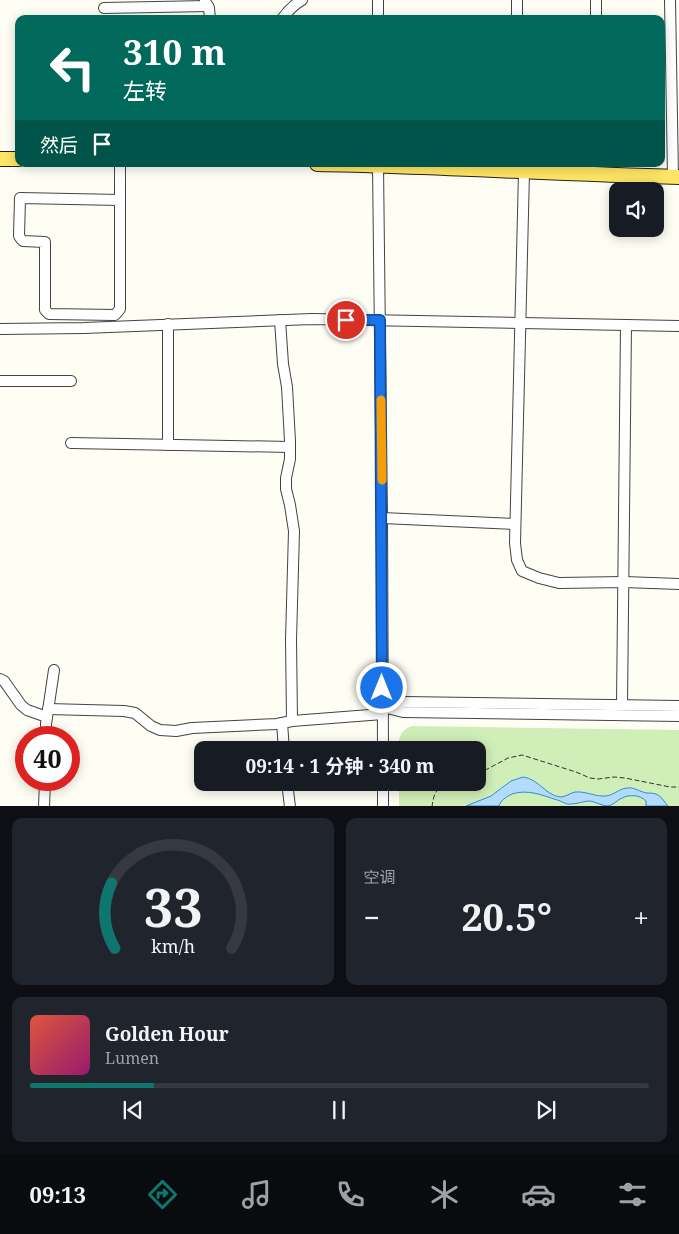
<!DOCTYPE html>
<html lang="zh">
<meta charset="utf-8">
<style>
body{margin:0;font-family:"Noto Serif","Noto Sans SC",serif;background:#20242c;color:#f1f3f6;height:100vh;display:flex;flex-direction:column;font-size:19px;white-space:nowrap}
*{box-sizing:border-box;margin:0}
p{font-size:16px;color:#9ea1a6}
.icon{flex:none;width:28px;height:28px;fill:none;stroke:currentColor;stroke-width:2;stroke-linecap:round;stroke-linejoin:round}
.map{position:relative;height:806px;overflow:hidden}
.panel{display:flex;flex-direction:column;gap:12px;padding:12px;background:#0d0f14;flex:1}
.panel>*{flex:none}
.top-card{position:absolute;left:15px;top:15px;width:650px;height:152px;border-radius:10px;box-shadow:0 2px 12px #0003;background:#00695c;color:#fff;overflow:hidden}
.fabs{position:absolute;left:609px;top:182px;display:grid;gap:10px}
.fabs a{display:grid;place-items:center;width:55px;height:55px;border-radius:10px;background:#171b24;box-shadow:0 2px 12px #0003;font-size:25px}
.speed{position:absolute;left:15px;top:726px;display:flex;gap:10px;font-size:25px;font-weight:700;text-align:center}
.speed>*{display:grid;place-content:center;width:65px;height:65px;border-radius:50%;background:#171b24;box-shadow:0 2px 12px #0003;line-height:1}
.speed .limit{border:8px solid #d22;background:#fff;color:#111}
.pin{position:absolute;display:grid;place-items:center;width:42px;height:42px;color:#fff;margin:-21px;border:2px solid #fff;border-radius:50%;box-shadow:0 1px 5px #0007}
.me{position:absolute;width:55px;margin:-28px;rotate:0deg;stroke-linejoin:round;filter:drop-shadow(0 0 4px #0008)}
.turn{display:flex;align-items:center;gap:18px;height:105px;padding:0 25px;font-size:22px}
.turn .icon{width:65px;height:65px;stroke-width:2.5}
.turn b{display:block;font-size:35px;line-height:42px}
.then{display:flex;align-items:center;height:48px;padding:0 25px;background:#0003;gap:10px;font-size:19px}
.big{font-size:38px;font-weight:700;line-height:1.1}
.panel .tile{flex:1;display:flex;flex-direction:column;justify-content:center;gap:8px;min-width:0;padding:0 18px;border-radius:10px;background:#20242c}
.panel .dial{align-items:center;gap:0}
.dial svg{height:130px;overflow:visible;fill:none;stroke:#363941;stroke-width:7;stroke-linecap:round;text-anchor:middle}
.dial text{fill:#f1f3f6;stroke:none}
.song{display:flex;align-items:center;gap:15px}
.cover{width:60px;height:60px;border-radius:8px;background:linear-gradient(135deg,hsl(10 70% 55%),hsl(320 70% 35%))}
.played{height:5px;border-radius:2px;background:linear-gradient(90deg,#0f766e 20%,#363941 20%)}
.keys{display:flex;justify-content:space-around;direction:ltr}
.heat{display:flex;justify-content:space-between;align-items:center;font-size:28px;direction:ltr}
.panel .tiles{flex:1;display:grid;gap:12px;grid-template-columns:1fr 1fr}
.tile:last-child{grid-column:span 2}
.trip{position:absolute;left:194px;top:741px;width:292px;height:50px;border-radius:10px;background:#171b24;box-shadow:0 2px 12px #0003;font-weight:700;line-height:50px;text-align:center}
.dock{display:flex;height:80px;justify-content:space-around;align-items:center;background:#090b0e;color:#9ea1a6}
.dock .icon{width:35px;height:35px}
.dock .selected{color:#0f766e}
.dock b{font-size:22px;color:#f1f3f6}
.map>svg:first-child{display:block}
.green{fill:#d0eeb8}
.water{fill:#b3dbfc;stroke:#328ada}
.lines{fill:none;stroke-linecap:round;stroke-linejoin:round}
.minor-casing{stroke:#434343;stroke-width:12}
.major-casing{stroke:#212121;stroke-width:16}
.path{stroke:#323232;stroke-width:1;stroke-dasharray:5 2.5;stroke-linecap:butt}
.minor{stroke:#fff;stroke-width:10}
.major{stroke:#ffe564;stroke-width:14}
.route-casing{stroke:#114b97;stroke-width:12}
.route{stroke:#1a73e8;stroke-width:9}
.slow{stroke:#f59e0b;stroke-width:9}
</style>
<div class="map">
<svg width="679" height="807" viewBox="0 0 679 807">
<rect width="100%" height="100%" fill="#fffef4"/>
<!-- green -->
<path class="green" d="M412 726 679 730V806H399V783L478 782V750H398C398 739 400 730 412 726Z"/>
<!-- water -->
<path class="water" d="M523 777C539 779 545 795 560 797 566 797 570 793 575 792 586 791 596 797 606 796 614 795 620 788 628 788 634 787 640 792 647 793 651 793 654 793 658 795 662 797 665 803 668 806H646V801C640 795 630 794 622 798 617 800 614 805 608 806 602 806 596 802 590 801 583 801 578 804 571 804 566 805 562 801 557 800 542 795 528 789 512 794 506 797 501 800 499 806H466L491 796 511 781Z"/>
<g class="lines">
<defs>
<g id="minor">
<path d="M517 0V19"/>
<path d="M670 0 673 177"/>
<path d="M205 1 209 8 210 19"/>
<path d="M104 8 208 6"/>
<path d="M282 19C287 12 295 4 302 0"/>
<path d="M378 19V0"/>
<path d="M596 19V0"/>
<path d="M378 164 382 518 383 750"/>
<path d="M524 172 515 543 517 560 522 571 539 578 559 583 624 582 679 584"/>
<path d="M120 200 20 198 19 236 21 239 23 241 45 242V310L49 314 115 315 120 309V164"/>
<path d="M280 320 283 364 287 387 290 441V459L286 478V489L290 505 294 531 291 640 292 721"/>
<path d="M168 324V445"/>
<path d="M0 329 84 328 312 319 679 326"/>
<path d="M0 381H71"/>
<path d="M71 443 290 447"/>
<path d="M382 518 515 524"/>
<path d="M0 679 4 681 21 705 27 710 47 717"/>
<path d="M622 705 626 325"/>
<path d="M386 706 403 702 679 706"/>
<path d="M383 707 403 712 679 716"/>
<path d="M48 709 124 711 135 713 151 726 160 730 176 731 192 728 277 724 292 721 383 714"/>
<path d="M282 723 284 750"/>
<path d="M46 738V724L54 670"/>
<path d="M287 782 290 807"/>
<path d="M383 782V807"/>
<path d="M44 807 45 780"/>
</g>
<g id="major">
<path d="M0 159H19"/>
<path d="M317 164C438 166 558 174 679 177"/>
</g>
</defs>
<!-- minor casing -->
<use href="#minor" class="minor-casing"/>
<!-- major casing -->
<use href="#major" class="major-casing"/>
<!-- path -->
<g class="path">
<path d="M478 774 508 758 522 755 576 772 590 778 598 779 614 777 625 778 670 787H679"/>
<path d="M432 807C434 791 437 787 452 782"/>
</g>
<!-- minor -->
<use href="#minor" class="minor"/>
<!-- major -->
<use href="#major" class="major"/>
</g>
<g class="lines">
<defs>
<path id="route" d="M346 320H380L382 688"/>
</defs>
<!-- route casing -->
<use href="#route" class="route-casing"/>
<!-- route -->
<use href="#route" class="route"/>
<!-- slow -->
<path class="slow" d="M381 400 382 480"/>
</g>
</svg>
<div class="fabs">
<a><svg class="icon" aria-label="sound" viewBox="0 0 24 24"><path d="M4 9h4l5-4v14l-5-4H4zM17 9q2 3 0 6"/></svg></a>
</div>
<div class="speed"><div class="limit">40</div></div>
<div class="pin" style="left:346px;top:320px;background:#d93025"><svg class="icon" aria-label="arrive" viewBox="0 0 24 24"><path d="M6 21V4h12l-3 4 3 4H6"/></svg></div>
<svg class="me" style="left:382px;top:688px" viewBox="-20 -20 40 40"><circle r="17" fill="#1a73e8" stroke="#fff" stroke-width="3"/><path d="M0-11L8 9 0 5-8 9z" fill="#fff"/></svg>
<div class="trip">09:14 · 1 分钟 · 340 m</div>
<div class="top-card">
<div class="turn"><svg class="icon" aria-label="left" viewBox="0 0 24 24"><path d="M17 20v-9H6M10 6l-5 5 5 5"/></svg><div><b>310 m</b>左转</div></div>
<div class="then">然后<svg class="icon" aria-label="arrive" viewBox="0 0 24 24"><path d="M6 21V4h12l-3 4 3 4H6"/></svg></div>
</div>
</div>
<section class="panel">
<div class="tiles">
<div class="tile dial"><svg viewBox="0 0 100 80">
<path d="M14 69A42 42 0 1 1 86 69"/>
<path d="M14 69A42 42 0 0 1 12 29" stroke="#0f766e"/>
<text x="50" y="56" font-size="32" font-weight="700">33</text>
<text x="50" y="72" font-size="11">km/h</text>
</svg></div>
<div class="tile"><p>空调</p>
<div class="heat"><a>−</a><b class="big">20.5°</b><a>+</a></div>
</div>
<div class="tile">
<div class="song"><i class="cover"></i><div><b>Golden Hour</b><p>Lumen</p></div></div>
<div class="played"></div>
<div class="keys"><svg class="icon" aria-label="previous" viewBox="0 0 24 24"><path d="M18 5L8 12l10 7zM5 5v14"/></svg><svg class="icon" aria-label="pause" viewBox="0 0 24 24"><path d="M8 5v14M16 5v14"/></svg><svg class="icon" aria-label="next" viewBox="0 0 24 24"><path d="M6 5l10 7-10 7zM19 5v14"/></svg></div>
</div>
</div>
</section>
<nav class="dock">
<b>09:13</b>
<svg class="icon selected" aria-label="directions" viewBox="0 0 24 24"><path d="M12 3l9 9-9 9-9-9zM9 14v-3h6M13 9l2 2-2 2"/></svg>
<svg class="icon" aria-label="music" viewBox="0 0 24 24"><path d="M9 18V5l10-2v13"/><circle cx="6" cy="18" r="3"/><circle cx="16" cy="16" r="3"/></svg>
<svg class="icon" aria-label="phone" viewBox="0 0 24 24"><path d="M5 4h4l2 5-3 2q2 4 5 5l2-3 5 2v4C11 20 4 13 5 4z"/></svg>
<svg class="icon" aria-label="climate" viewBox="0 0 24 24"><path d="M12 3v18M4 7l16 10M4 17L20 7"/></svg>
<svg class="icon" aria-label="car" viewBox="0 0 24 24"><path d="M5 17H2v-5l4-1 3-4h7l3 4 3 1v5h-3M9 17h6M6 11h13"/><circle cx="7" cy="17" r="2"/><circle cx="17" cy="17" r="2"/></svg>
<svg class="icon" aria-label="filters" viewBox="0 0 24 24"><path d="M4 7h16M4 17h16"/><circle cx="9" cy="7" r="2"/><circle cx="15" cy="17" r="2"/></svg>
</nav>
